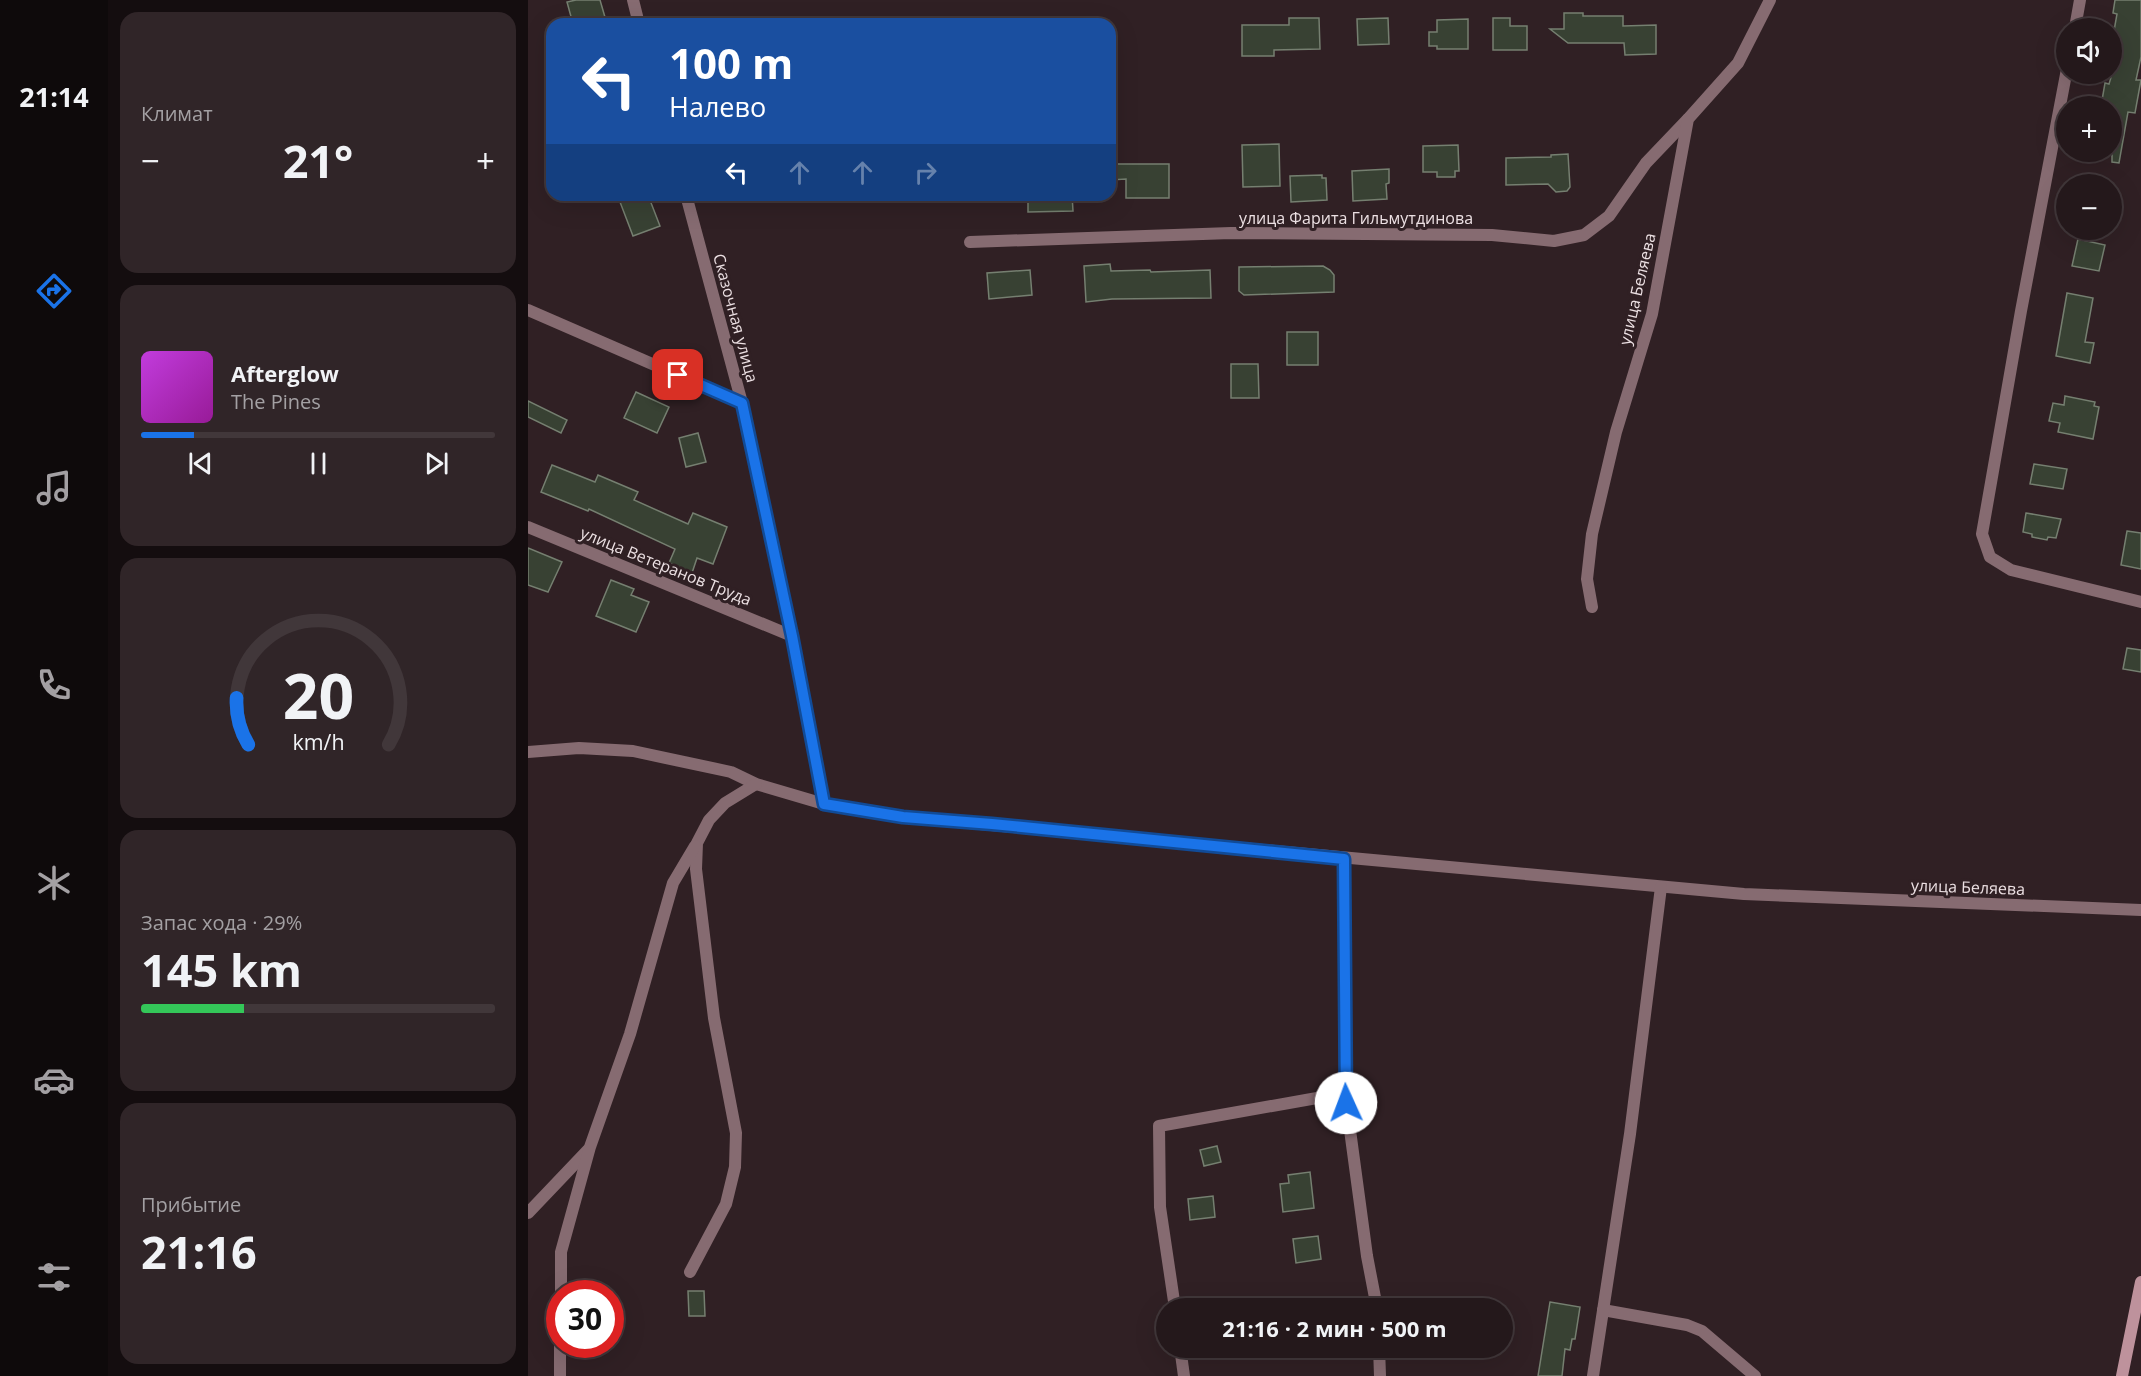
<!DOCTYPE html>
<html lang="ru">
<meta charset="utf-8">
<style>
body{margin:0;font-family:"Open Sans",sans-serif;background:#302528;color:#f1f3f6;height:100vh;display:flex;flex-direction:column;font-size:22px;white-space:nowrap}
*{box-sizing:border-box;margin:0}
p{font-size:20px;color:#a3a0a3}
.icon{flex:none;width:33px;height:33px;fill:none;stroke:currentColor;stroke-width:2;stroke-linecap:round;stroke-linejoin:round}
.map{position:relative;flex:1;overflow:hidden}
.sheet{display:flex;flex-direction:column;gap:12px;padding:12px;background:#140d0f;width:420px}
.sheet>*{flex:none}
.hud{position:absolute;left:18px;top:18px;width:570px;height:183px;border-radius:18px;box-shadow:0 6px 24px #0002,0 0 0 2px #41373a;background:#1a4fa0;color:#fff;overflow:hidden}
.controls{position:absolute;left:1528px;top:18px;display:grid;gap:12px}
.controls a{display:grid;place-items:center;width:66px;height:66px;border-radius:50%;background:#24181b;box-shadow:0 6px 24px #0002,0 0 0 2px #41373a;font-size:30px}
.speed{position:absolute;left:18px;top:1280px;display:flex;gap:12px;font-size:30px;font-weight:700;text-align:center}
.speed>*{display:grid;place-content:center;width:78px;height:78px;border-radius:50%;background:#24181b;box-shadow:0 6px 24px #0002,0 0 0 2px #41373a;line-height:1}
.speed .limit{border:9px solid #d22;background:#fff;color:#111}
.pin{position:absolute;display:grid;place-items:center;width:51px;height:51px;color:#fff;margin:-26px;border-radius:12px;box-shadow:0 3px 9px #0006}
.me{position:absolute;width:66px;margin:-33px;rotate:358deg;stroke-linejoin:round;filter:drop-shadow(0 0 4px #0008)}
.turn{display:flex;align-items:center;gap:21px;height:126px;padding:0 24px;font-size:27px}
.turn .icon{width:78px;height:78px;stroke-width:2.5}
.turn b{display:block;font-size:42px;line-height:51px}
.lanes{display:flex;align-items:center;height:57px;padding:0 24px;background:#0003;justify-content:center;gap:30px;direction:ltr}
.lanes .off{opacity:.35}
.big{font-size:45px;font-weight:700;line-height:1.1}
.sheet .card{flex:1;display:flex;flex-direction:column;justify-content:center;gap:9px;min-width:0;padding:0 21px;border-radius:18px;background:#302528}
.sheet .dial{align-items:center;gap:0}
.dial svg{height:156px;overflow:visible;fill:none;stroke:#41373a;stroke-width:7;stroke-linecap:round;text-anchor:middle}
.dial text{fill:#f1f3f6;stroke:none}
.song{display:flex;align-items:center;gap:18px}
.cover{width:72px;height:72px;border-radius:9px;background:linear-gradient(135deg,hsl(290 70% 55%),hsl(300 70% 35%))}
.played{height:6px;border-radius:3px;background:linear-gradient(90deg,#1a73e8 15%,#41373a 15%)}
.keys{display:flex;justify-content:space-around;direction:ltr}
.heat{display:flex;justify-content:space-between;align-items:center;font-size:33px;direction:ltr}
.charge{height:9px;border-radius:4px;background:linear-gradient(90deg,#34c759 29%,#41373a 0)}
.trip{position:absolute;left:628px;top:1298px;width:357px;height:60px;border-radius:30px;background:#24181b;box-shadow:0 6px 24px #0002,0 0 0 2px #41373a;font-weight:700;line-height:60px;text-align:center}
main{display:flex;flex:1;min-height:0}
.tabs{display:flex;flex-direction:column;width:108px;justify-content:space-around;align-items:center;background:#0e0a0b;color:#a3a0a3}
.tabs .icon{width:42px;height:42px}
.tabs .active{color:#1a73e8}
.tabs b{font-size:27px;color:#f1f3f6}
.map>svg:first-child{display:block}
.building{fill:#384133;stroke:#757f70;stroke-width:1.5}
.lines{fill:none;stroke-linecap:round;stroke-linejoin:round}
.minor{stroke:#866b71;stroke-width:12}
.secondary{stroke:#be929c;stroke-width:12}
.route-casing{stroke:#114b97;stroke-width:15}
.route{stroke:#1a73e8;stroke-width:10}
.labels{text-anchor:middle;stroke-width:6;stroke-linejoin:round;paint-order:stroke}
.street-label{font-size:16px;fill:#ece0e3;stroke:#302024}
</style>
<main>
<nav class="tabs">
<b>21:14</b>
<svg class="icon active" aria-label="directions" viewBox="0 0 24 24"><path d="M12 3l9 9-9 9-9-9zM9 14v-3h6M13 9l2 2-2 2"/></svg>
<svg class="icon" aria-label="music" viewBox="0 0 24 24"><path d="M9 18V5l10-2v13"/><circle cx="6" cy="18" r="3"/><circle cx="16" cy="16" r="3"/></svg>
<svg class="icon" aria-label="phone" viewBox="0 0 24 24"><path d="M5 4h4l2 5-3 2q2 4 5 5l2-3 5 2v4C11 20 4 13 5 4z"/></svg>
<svg class="icon" aria-label="climate" viewBox="0 0 24 24"><path d="M12 3v18M4 7l16 10M4 17L20 7"/></svg>
<svg class="icon" aria-label="car" viewBox="0 0 24 24"><path d="M5 17H2v-5l4-1 3-4h7l3 4 3 1v5h-3M9 17h6M6 11h13"/><circle cx="7" cy="17" r="2"/><circle cx="17" cy="17" r="2"/></svg>
<svg class="icon" aria-label="filters" viewBox="0 0 24 24"><path d="M4 7h16M4 17h16"/><circle cx="9" cy="7" r="2"/><circle cx="15" cy="17" r="2"/></svg>
</nav>
<section class="sheet">
<div class="card"><p>Климат</p>
<div class="heat"><a>−</a><b class="big">21°</b><a>+</a></div>
</div>
<div class="card">
<div class="song"><i class="cover"></i><div><b>Afterglow</b><p>The Pines</p></div></div>
<div class="played"></div>
<div class="keys"><svg class="icon" aria-label="previous" viewBox="0 0 24 24"><path d="M18 5L8 12l10 7zM5 5v14"/></svg><svg class="icon" aria-label="pause" viewBox="0 0 24 24"><path d="M8 5v14M16 5v14"/></svg><svg class="icon" aria-label="next" viewBox="0 0 24 24"><path d="M6 5l10 7-10 7zM19 5v14"/></svg></div>
</div>
<div class="card dial"><svg viewBox="0 0 100 80">
<path d="M14 69A42 42 0 1 1 86 69"/>
<path d="M14 69A42 42 0 0 1 8 45" stroke="#1a73e8"/>
<text x="50" y="56" font-size="32" font-weight="700">20</text>
<text x="50" y="72" font-size="11">km/h</text>
</svg></div>
<div class="card"><p>Запас хода · 29%</p><b class="big">145 km</b><div class="charge"></div></div>
<div class="card"><p>Прибытие</p><b class="big">21:16</b></div>
</section>
<div class="map">
<svg width="1613" height="1376" viewBox="0 0 1613 1376">
<rect width="100%" height="100%" fill="#302024"/>
<!-- building -->
<g class="building">
<path d="M48 0H72L79 24H45L39 2Z"/>
<path d="M1587 0H1613V57L1608 80H1613L1607 113 1600 112 1591 163 1584 162V106H1573L1577 83 1581 84 1584 74V42L1589 14 1585 13Z"/>
<path d="M1036 13H1055V16H1095V26L1128 25V54L1097 55 1096 43H1040L1022 29H1036Z"/>
<path d="M761 18H791L792 49 746 50V56H714V25H761Z"/>
<path d="M860 18 861 44 830 45 829 19Z"/>
<path d="M965 18H982V26H999V50H965Z"/>
<path d="M940 19V49H909V46H901V32H909V20Z"/>
<path d="M751 144 752 186 715 187 714 145Z"/>
<path d="M930 145 931 171H927V177H909V172H895V146Z"/>
<path d="M1040 154 1042 187 1039 191 1028 192 1020 184 978 185V158L1023 157V155Z"/>
<path d="M582 164H641V198H598V179L582 180Z"/>
<path d="M861 169V183L858 184 859 199 825 201 824 171Z"/>
<path d="M794 175V178H798L799 200 763 202 762 176Z"/>
<path d="M110 195H120L132 226 105 236 92 202Z"/>
<path d="M500 195H544L545 211 500 212Z"/>
<path d="M1550 239 1577 245 1571 271 1544 266Z"/>
<path d="M582 264 583 271 622 270 623 272 682 270 683 298 584 299 558 302 556 266Z"/>
<path d="M795 266 802 270 806 275V292L716 295 711 291V267Z"/>
<path d="M502 270 504 295 461 299 459 273Z"/>
<path d="M1539 293 1565 298 1557 342 1566 343 1562 363 1528 356Z"/>
<rect x="759" y="332" width="31" height="33"/>
<path d="M703 364H730L731 398H703Z"/>
<path d="M108 392 141 407 129 433 96 418Z"/>
<path d="M1537 396 1567 402 1566 406 1571 407 1565 439 1530 432 1532 423 1521 421 1525 403 1536 405Z"/>
<path d="M0 401 39 420 33 433 0 417Z"/>
<path d="M170 433 178 462 158 467 151 438Z"/>
<path d="M1506 464 1539 469 1535 489 1502 484Z"/>
<path d="M24 465 67 482 70 475 110 492 106 500 160 524 165 513 199 527 185 564 169 558 164 573 141 563 147 549 61 509 60 511 13 492Z"/>
<path d="M1498 513 1533 519 1528 538 1520 537 1519 540 1504 537V534L1495 532Z"/>
<path d="M1599 531 1613 533V569L1593 565Z"/>
<path d="M0 548 34 562 20 592 0 585Z"/>
<path d="M83 580 106 589 103 595 121 602 108 632 68 616Z"/>
<path d="M1599 648 1613 650V672L1595 669Z"/>
<path d="M689 1146 693 1162 676 1166 672 1150Z"/>
<path d="M782 1172 786 1208 755 1212 752 1184 761 1183 760 1175Z"/>
<path d="M685 1196 687 1217 662 1220 660 1199Z"/>
<path d="M790 1236 793 1259 768 1263 765 1239Z"/>
<path d="M160 1291H176L177 1316H161Z"/>
<path d="M1022 1302 1052 1307 1047 1339H1044L1042 1350 1037 1349 1034 1376H1010Z"/>
</g>
<g class="lines">
<!-- minor -->
<g class="minor">
<path d="M105 0 111 24"/>
<path d="M1547 28 1552 0"/>
<path d="M1539 69 1493 311 1454 534 1462 557 1483 570 1613 602"/>
<path d="M158 195 214 403 264 636 296 804"/>
<path d="M442 242 703 233 964 235 1026 241 1056 235 1081 216 1118 163 1160 119"/>
<path d="M0 310 214 403"/>
<path d="M0 527 264 636"/>
<path d="M1064 607 1059 579 1064 534 1088 432 1124 314 1160 119 1210 63 1242 0"/>
<path d="M0 752 51 748 105 751 203 772 228 784 296 804 375 817 1216 894 1613 910"/>
<path d="M816 859 817 1093 839 1256 849 1308"/>
<path d="M0 1213 60 1150"/>
<path d="M162 1272 198 1204 207 1167 208 1133 186 1018 168 869 169 843 181 820 197 803 228 784"/>
<path d="M33 1293V1252L62 1147 102 1034 145 883 167 846"/>
<path d="M647 1308 632 1207 631 1126 817 1093"/>
<path d="M1075 1310 1159 1325 1174 1331 1227 1376"/>
<path d="M652 1347 656 1376"/>
<path d="M851 1347 852 1376"/>
<path d="M32 1376V1344"/>
<path d="M1065 1376 1102 1134 1133 887"/>
</g>
<!-- secondary -->
<path class="secondary" d="M1594 1376 1613 1282"/>
</g>
<g class="lines">
<defs>
<path id="route" d="M150 375 214 403 264 636 296 804 375 817 464 824 816 859 818 1103"/>
</defs>
<!-- route casing -->
<use href="#route" class="route-casing"/>
<!-- route -->
<use href="#route" class="route"/>
</g>
<g class="labels">
<!-- street labels -->
<g class="street-label">
<text x="828" y="224">улица Фарита Гильмутдинова</text>
<text transform="translate(1109 289) rotate(-77)" y="6">улица Беляева</text>
<text transform="translate(208 318) rotate(75)" y="6">Сказочная улица</text>
<text transform="translate(138 566) rotate(22)" y="6">улица Ветеранов Труда</text>
<text transform="translate(1440 887) rotate(2)" y="6">улица Беляева</text>
</g>
</g>
</svg>
<div class="controls">
<a><svg class="icon" aria-label="sound" viewBox="0 0 24 24"><path d="M4 9h4l5-4v14l-5-4H4zM17 9q2 3 0 6"/></svg></a>
<a>+</a>
<a>−</a>
</div>
<div class="speed"><div class="limit">30</div></div>
<div class="pin" style="left:150px;top:375px;background:#d93025"><svg class="icon" aria-label="arrive" viewBox="0 0 24 24"><path d="M6 21V4h12l-3 4 3 4H6"/></svg></div>
<svg class="me" style="left:818px;top:1103px" viewBox="-20 -20 40 40"><circle r="19" fill="#fff"/><path d="M0-13L10 11 0 6-10 11z" fill="#1a73e8"/></svg>
<div class="trip">21:16 · 2 мин · 500 m</div>
<div class="hud">
<div class="turn"><svg class="icon" aria-label="left" viewBox="0 0 24 24"><path d="M17 20v-9H6M10 6l-5 5 5 5"/></svg><div><b>100 m</b>Налево</div></div>
<div class="lanes"><svg class="icon" aria-label="left" viewBox="0 0 24 24"><path d="M17 20v-9H6M10 6l-5 5 5 5"/></svg><svg class="icon off" aria-label="ahead" viewBox="0 0 24 24"><path d="M12 20V5M6 11l6-6 6 6"/></svg><svg class="icon off" aria-label="ahead" viewBox="0 0 24 24"><path d="M12 20V5M6 11l6-6 6 6"/></svg><svg class="icon off" aria-label="right" viewBox="0 0 24 24"><path d="M7 20v-9h11M14 6l5 5-5 5"/></svg></div>
</div>
</div>
</main>
